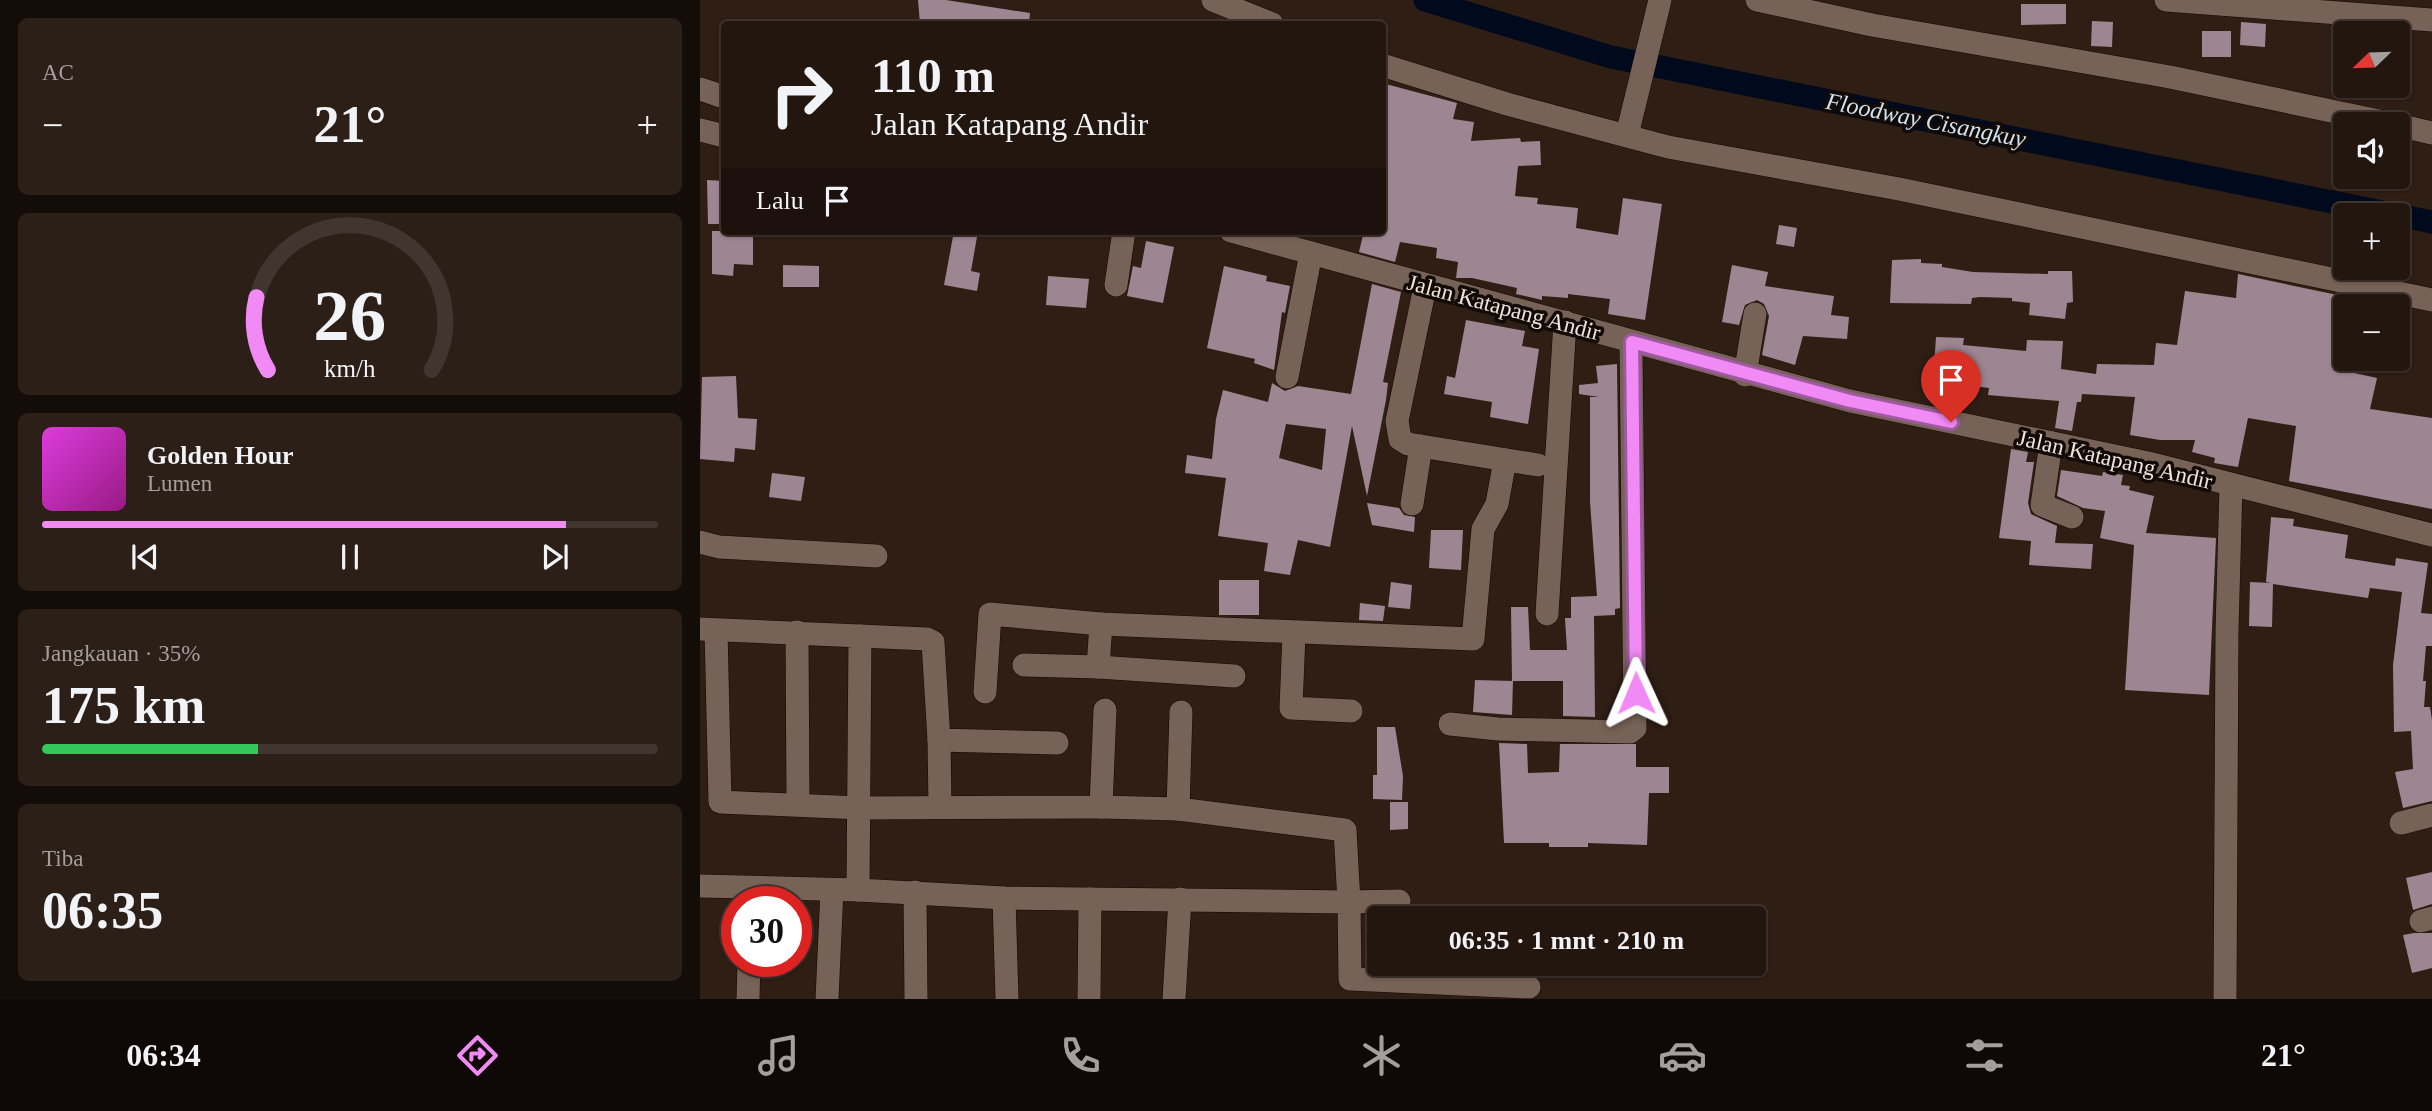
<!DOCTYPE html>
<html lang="id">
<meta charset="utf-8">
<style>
body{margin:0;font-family:"Times New Roman",serif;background:#2b1f18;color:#f1f3f6;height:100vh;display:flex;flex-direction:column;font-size:26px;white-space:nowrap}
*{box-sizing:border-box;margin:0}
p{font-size:23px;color:#a39f9e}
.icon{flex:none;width:38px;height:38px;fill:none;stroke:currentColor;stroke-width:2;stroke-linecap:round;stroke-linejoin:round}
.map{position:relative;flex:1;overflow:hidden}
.side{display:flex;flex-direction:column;gap:18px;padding:18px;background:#130c08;width:700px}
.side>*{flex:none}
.top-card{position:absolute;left:21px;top:21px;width:665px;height:214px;border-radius:7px;box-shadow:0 2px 5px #0004,0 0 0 2px #40352f;background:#23160f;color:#f1f3f6;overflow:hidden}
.needle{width:46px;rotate:247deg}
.tools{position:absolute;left:1633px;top:21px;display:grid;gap:14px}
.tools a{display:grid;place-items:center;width:77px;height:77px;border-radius:7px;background:#23160f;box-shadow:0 2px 5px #0004,0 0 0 2px #40352f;font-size:35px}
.speed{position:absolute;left:21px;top:886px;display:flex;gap:14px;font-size:35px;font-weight:700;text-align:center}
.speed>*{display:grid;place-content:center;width:91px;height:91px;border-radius:50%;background:#23160f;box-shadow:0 2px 5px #0004,0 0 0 2px #40352f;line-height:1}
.speed .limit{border:10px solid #d22;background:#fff;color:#111}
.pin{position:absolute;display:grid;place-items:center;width:60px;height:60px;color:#fff;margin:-72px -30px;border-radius:50% 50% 50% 0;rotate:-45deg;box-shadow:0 0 7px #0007}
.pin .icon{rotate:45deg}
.me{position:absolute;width:77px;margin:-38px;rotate:359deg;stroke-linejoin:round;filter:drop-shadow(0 0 5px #0008)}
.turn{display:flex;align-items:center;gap:24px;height:147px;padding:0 35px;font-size:32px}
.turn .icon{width:91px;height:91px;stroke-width:2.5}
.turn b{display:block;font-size:49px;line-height:60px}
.then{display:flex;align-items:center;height:66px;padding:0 35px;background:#0003;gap:14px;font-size:26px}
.big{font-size:52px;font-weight:700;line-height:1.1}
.side .widget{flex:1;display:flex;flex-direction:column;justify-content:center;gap:10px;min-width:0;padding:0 24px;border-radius:10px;background:#2b1f18}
.side .dial{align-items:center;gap:0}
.dial svg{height:182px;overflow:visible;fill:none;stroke:#40352f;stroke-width:7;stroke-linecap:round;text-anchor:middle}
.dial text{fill:#f1f3f6;stroke:none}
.song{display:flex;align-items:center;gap:21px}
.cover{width:84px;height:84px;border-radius:10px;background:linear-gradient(135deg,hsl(300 70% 55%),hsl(310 70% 35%))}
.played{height:7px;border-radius:4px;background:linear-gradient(90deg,#f18af4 85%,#40352f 85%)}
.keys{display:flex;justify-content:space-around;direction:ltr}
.heat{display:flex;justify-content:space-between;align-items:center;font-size:38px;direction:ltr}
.charge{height:10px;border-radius:5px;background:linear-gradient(90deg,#34c759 35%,#40352f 0)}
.trip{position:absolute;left:667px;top:906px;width:399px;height:70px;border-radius:7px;background:#23160f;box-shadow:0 2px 5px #0004,0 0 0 2px #40352f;font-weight:700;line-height:70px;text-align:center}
.tabs{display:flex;height:112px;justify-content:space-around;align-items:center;background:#0e0906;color:#a39f9e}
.tabs .icon{width:49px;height:49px}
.tabs .selected{color:#f18af4}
.tabs b{font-size:32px;color:#f1f3f6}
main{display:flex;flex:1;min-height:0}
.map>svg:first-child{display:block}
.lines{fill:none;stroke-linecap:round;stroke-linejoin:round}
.canal{stroke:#000a1c;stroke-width:23}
.building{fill:#9d8692;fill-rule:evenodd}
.minor-casing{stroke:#160702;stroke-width:24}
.minor{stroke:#776257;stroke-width:23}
.route-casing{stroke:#9d5a9f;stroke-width:18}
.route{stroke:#f18af4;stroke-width:12}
.labels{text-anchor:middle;stroke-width:7;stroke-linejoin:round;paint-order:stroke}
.street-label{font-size:23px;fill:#f0e3dc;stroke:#110a06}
.water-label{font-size:24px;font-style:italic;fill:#d0e3f3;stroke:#110a06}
</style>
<main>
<section class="side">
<div class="widget"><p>AC</p>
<div class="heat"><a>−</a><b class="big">21°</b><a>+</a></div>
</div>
<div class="widget dial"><svg viewBox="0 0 100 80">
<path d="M14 69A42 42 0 1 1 86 69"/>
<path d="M14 69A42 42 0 0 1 9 37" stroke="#f18af4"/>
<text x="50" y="56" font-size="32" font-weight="700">26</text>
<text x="50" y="72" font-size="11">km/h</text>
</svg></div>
<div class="widget">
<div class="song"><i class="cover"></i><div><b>Golden Hour</b><p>Lumen</p></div></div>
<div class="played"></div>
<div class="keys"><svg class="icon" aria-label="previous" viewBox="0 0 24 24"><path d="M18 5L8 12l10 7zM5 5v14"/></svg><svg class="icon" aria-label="pause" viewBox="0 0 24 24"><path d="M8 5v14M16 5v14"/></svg><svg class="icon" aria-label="next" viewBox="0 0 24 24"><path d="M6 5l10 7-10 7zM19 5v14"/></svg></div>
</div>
<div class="widget"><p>Jangkauan · 35%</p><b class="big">175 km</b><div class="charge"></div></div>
<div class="widget"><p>Tiba</p><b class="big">06:35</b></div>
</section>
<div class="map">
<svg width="1732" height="999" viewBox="0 0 1732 999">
<rect width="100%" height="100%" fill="#2f1e14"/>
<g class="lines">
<!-- canal -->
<path class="canal" d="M725 0 911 57 1732 222"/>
</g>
<!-- building -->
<g class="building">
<path d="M218 0H246L330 13 329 24H220Z"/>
<path d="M1321 4H1366V24L1321 25Z"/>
<path d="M1392 21 1413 22 1412 47 1391 46Z"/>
<path d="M1541 22 1566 24 1565 47 1540 45Z"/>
<rect x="1502" y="31" width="29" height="26"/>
<path d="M682 83 757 103 753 119 774 122 771 141 820 138 821 142 840 141 841 165 818 166 815 196 838 198 837 204 878 208 876 228 918 235 923 198 962 204 945 320 908 314 910 299 868 294V298L842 296V300L816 294 817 288 772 278H756L758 262 736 258 737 248 700 242 695 262 659 252 664 231H682Z"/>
<path d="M7 180 24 181V224H8Z"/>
<path d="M1079 225 1097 228 1094 247 1076 244Z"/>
<path d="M12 231H53V265L34 264 33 276 12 274Z"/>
<path d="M254 231H278L271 271 280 273 277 291 244 285Z"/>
<path d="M446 241 474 247 463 303 427 296 433 266 441 268Z"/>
<path d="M1221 259V263L1242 264V267L1273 272 1348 274V271H1372L1373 302 1367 303 1365 319 1329 315 1330 303 1312 301V298L1280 297 1272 298 1271 304 1190 303 1192 260Z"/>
<path d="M83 265 119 266V287H83Z"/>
<path d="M1032 265 1068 272 1065 286 1134 296 1131 315 1149 317 1147 339 1103 336 1095 365 1062 355 1069 316 1064 304 1057 300 1045 305 1039 325 1022 322Z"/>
<path d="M524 266 567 276 566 281 590 286 585 313 582 312 574 370 554 363 555 359 507 348Z"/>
<path d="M1538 274 1647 297 1645 359H1653L1650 372 1677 378 1670 409 1732 418V509L1589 481 1596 426 1548 418 1538 467 1514 463 1515 458 1492 452 1495 440H1460L1430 435 1435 397 1382 394 1381 402H1377L1372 431 1355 428 1359 401 1288 395 1289 388 1233 381 1236 337 1264 338 1263 345 1326 351 1327 340 1363 341 1361 369 1396 374 1397 364 1454 365 1456 343 1477 345 1485 291 1536 298Z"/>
<path d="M348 276 389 279 386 308 346 305Z"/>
<path d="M672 284 701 292 683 382 688 383 686 400 667 496 652 426 630 547 598 540 590 575 564 571 568 543 518 536 526 478 485 473 487 455 512 459 516 419 523 390 568 402 572 383 585 391 598 386 651 394ZM586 424 626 429 622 470 579 458Z"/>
<path d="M766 320 825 331 822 346 839 349 828 424 790 417 792 402 744 394 747 376 755 378Z"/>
<path d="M917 364 920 608 915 609V615L894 616 895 717 863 716V681H812L811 607H828L830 650H867L865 618H871V597L897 596 890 502V397H899L879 394V385L898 383 896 366Z"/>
<path d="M36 376 38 418 57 419 55 450 35 448 34 462 0 459 2 377Z"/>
<path d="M1311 449 1328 452 1326 462H1334L1328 503 1331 514 1357 526 1355 543 1393 544 1391 569 1329 565 1331 541 1299 538Z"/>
<path d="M1361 470 1402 476 1403 472 1423 475 1421 485 1430 486 1429 490 1454 496 1446 533 1516 538 1509 695 1425 690 1434 545 1400 538 1405 511 1383 508 1357 496Z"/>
<path d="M72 473 105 477 101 501 69 497Z"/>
<path d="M667 503 699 508 704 515 715 517 714 532 672 525Z"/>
<path d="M1571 517 1594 519 1593 526 1648 535 1645 558 1695 566 1696 558 1728 563 1721 613 1732 614V646H1726L1723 681H1726L1724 707H1730L1732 720V801L1703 808 1695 772 1713 769 1711 731 1694 732 1693 665 1702 592 1670 588 1668 598 1573 584 1572 627 1549 626 1550 582 1571 583 1566 582Z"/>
<path d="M731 530H763L761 570 729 568Z"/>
<rect x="519" y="580" width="40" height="35"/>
<path d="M691 582 712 585 710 609 688 607Z"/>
<path d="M660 603 685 606 683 621 659 620Z"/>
<path d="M775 680 813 681 812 715 773 712Z"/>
<path d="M677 727H695L703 776 702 800 673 799V775H677Z"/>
<path d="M799 743 827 744 828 773 859 772 860 744H936V767H969V793H949L947 845 888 843V847H849V843H804Z"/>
<path d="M690 802H708V829L690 830Z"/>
<path d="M1732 872V904L1713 910 1706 878Z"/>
<path d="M1714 933H1732V968L1712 973 1703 935Z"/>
</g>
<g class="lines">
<defs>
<g id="minor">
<path d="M513 0 572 24"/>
<path d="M1057 0 1172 25 1470 77 1693 124"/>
<path d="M1466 0 1732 20"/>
<path d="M682 65 807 104 968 147 1199 189 1732 300"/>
<path d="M0 89 24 97"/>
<path d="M1698 125 1732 133"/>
<path d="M0 130 24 136"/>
<path d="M927 135 960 0"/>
<path d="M531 231 1150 401 1448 463 1732 535"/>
<path d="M416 285 424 231"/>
<path d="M725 287 697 421 700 439 708 444 838 465"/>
<path d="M1045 375 1055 314"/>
<path d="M587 377 611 253"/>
<path d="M1351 443 1342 505 1372 517"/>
<path d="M712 504 721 446"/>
<path d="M0 542 19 547 176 556"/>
<path d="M847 614 865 322"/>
<path d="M0 629 160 636 158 890 304 898 649 902 650 979 829 987"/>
<path d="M16 630 20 802 160 808 401 807 405 710"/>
<path d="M97 632 98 804"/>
<path d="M594 634 591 708 651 711"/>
<path d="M160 636 227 639 233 642 239 740 357 743"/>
<path d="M324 665 398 667 401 624"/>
<path d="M398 667 534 676"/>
<path d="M285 692 290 614 401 624 773 639 783 529 797 504 805 460"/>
<path d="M750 724 798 729 930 732 935 728 931 342"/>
<path d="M239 740 240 807"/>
<path d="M401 807 478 809 645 830 649 902 699 901"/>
<path d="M478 809 481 712"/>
<path d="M1701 823 1732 815"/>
<path d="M0 886 158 890"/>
<path d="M215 892 216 999"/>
<path d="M304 898 307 999"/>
<path d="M1721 921 1732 918"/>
<path d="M48 999 49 961"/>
<path d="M127 999 132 890"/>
<path d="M389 999 390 899"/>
<path d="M474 999 480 899"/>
<path d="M1525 999 1527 631 1531 486"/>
</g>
</defs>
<!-- minor casing -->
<use href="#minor" class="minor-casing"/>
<!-- minor -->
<use href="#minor" class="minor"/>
</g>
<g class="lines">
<defs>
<path id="route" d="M936 693 932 342 1150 401 1251 422"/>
</defs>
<!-- route casing -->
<use href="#route" class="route-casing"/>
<!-- route -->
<use href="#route" class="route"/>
</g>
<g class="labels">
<!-- street labels -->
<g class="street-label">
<text transform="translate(804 307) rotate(15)" y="8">Jalan Katapang Andir</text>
<text transform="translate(1415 459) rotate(13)" y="8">Jalan Katapang Andir</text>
</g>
<!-- water labels -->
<g class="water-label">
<text transform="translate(1226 120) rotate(11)" y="8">Floodway Cisangkuy</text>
</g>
</g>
</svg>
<div class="tools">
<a><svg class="needle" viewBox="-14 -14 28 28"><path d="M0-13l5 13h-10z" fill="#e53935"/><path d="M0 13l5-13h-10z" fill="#a39f9e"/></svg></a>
<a><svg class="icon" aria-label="sound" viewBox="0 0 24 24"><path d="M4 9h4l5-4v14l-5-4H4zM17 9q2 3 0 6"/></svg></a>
<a>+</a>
<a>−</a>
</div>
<div class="speed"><div class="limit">30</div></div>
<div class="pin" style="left:1251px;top:422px;background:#d93025"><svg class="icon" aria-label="arrive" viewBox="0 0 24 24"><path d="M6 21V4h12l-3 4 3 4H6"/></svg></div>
<svg class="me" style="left:936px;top:693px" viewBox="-20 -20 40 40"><path d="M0-17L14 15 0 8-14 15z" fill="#f18af4" stroke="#fff" stroke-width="4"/></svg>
<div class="trip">06:35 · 1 mnt · 210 m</div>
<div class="top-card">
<div class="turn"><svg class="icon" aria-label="right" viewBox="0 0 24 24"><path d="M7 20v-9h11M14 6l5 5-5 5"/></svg><div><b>110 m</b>Jalan Katapang Andir</div></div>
<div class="then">Lalu<svg class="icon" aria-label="arrive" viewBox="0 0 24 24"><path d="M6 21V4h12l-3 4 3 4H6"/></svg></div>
</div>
</div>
</main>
<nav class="tabs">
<b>06:34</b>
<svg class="icon selected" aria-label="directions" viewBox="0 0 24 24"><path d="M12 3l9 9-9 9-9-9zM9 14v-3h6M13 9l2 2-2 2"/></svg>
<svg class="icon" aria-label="music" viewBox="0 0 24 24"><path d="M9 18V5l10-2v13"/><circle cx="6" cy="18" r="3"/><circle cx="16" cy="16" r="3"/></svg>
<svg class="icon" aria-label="phone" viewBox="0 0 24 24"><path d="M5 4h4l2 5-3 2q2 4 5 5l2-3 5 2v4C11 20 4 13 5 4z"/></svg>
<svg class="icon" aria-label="climate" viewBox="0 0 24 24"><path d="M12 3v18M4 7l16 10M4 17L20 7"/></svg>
<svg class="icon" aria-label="car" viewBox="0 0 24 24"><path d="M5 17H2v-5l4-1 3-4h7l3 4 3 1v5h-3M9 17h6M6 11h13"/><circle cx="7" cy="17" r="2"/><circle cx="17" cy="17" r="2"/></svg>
<svg class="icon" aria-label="filters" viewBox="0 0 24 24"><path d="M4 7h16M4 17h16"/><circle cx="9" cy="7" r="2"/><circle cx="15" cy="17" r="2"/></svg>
<b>21°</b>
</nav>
